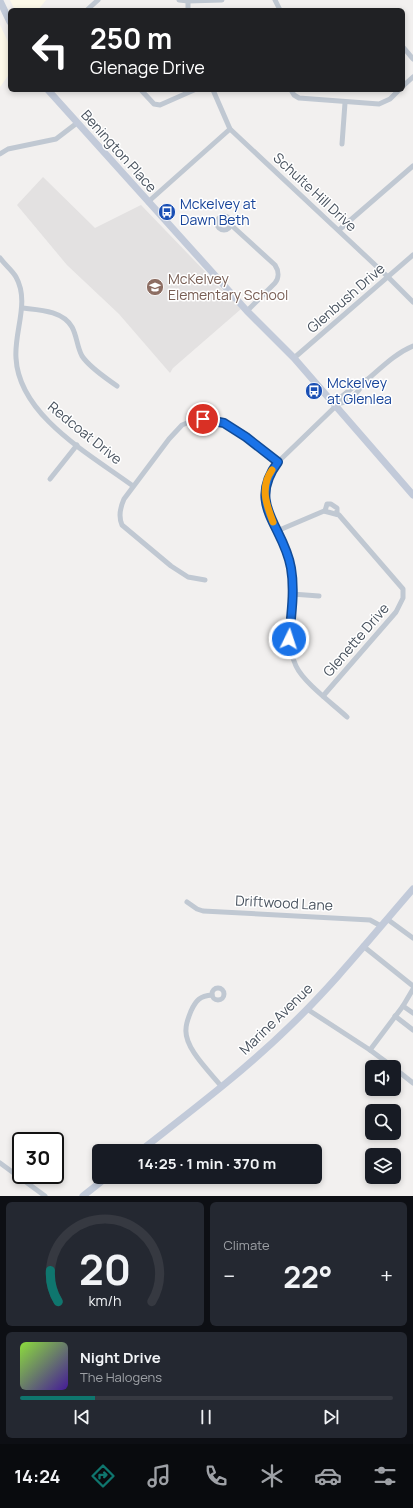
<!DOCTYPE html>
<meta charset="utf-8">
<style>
body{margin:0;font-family:Manrope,sans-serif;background:#242831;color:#f1f3f6;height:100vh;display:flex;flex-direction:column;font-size:15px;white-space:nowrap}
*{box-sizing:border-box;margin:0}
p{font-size:13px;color:#9ea1a6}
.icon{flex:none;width:22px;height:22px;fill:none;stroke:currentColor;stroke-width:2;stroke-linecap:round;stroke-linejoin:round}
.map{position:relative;height:1196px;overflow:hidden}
.panel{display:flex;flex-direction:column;gap:6px;padding:6px;background:#0d0f14;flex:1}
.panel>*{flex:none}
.top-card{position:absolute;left:8px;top:8px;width:397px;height:84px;border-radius:6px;box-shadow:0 2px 6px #0003;background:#202124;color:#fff;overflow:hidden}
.controls{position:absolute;left:365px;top:1060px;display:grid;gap:8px}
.controls a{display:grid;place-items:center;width:36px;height:36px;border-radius:6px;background:#171b24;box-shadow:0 2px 6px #0003;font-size:20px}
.speed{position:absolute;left:12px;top:1132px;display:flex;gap:8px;font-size:20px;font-weight:700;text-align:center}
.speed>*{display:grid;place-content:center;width:52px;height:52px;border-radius:50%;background:#171b24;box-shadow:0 2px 6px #0003;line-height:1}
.speed .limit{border:2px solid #111;border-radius:6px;background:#fff;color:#111}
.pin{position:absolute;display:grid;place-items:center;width:34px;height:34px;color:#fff;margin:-17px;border:2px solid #fff;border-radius:50%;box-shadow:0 1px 4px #0007}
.me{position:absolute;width:44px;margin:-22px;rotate:4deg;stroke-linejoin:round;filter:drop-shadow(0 0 3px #0008)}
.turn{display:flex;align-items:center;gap:14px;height:84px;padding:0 16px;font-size:18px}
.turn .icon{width:52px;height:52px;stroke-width:2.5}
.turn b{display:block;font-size:28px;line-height:34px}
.big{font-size:30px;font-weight:700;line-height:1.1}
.panel .tile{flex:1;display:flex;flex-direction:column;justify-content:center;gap:6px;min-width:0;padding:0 14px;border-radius:6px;background:#242831}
.panel .dial{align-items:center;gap:0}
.dial svg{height:104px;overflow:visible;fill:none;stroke:#363941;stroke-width:7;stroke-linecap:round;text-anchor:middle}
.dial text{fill:#f1f3f6;stroke:none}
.song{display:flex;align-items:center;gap:12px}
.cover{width:48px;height:48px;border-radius:6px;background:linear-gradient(135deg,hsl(90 70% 55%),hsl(260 70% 35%))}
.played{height:4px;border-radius:2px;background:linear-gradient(90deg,#0f766e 20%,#363941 20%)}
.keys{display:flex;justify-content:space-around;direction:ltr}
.heat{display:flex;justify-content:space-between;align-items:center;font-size:22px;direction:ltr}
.panel .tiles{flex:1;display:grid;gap:6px;grid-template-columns:1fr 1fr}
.tile:last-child{grid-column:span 2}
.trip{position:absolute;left:92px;top:1144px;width:230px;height:40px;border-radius:6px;background:#171b24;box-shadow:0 2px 6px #0003;font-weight:700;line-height:40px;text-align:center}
.menu{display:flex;height:64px;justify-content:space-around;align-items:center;background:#090b0e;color:#9ea1a6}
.menu .icon{width:28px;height:28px}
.menu .current{color:#0f766e}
.menu b{font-size:18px;color:#f1f3f6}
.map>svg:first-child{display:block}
.commercial{fill:#fdf9e9}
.education{fill:#e3e1e1}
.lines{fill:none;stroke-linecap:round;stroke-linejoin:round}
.street{stroke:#c0c8d2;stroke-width:5}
.secondary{stroke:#c2cad9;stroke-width:7}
.route-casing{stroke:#114b97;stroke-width:10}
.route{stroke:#1a73e8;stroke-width:7}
.slow{stroke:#f59e0b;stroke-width:7}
.labels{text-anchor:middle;stroke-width:3;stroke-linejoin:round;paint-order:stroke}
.street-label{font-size:14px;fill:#47515d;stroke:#fff}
.transit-label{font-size:14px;fill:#164399;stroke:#fff;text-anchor:start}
.education-label{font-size:14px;fill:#785e54;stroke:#fff;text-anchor:start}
</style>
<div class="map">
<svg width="413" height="1196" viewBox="0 0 413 1196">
<rect width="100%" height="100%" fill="#f2f0ef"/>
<!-- commercial -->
<g class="commercial">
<path d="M10 0H46L38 10H15Z"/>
<path d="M0 25 10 46V73L0 87Z"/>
</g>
<!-- education -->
<path class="education" d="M43 177 95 228 141 205 241 309 173 368 170 373 119 314 67 265 17 205Z"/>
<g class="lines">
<!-- street -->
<g class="street">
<path d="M179 0 188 1 222 0"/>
<path d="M275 0 280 10"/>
<path d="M87 10 98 0"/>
<path d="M188 10V1"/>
<path d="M403 47 413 59"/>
<path d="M403 86 413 77"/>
<path d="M141 90 154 104 160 105 194 90"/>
<path d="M213 90 230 129 388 277 413 302"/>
<path d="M291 90 294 95 299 98 379 104 390 99 399 90"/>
<path d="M342 144 345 103"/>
<path d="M0 154 8 149 56 139 77 123"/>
<path d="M148 202 230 129"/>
<circle cx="224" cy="223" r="7"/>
<path d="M230 224 275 265C279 271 279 278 275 283L247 311"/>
<path d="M339 230 413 166"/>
<path d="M0 258C5 265 12 270 16 277 30 302 14 331 16 358 19 416 91 455 133 486"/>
<path d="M22 308C38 310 62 310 72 327 77 336 77 347 82 356 90 368 106 378 117 386"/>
<path d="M294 358 413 255"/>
<path d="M339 403C353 403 360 386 369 378 383 366 396 353 413 346"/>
<path d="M50 479 77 445"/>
<path d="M325 511 327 504H331L337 508V514"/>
<path d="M277 531 324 511 339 515 403 589V598L396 612 323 696"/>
<path d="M205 580 188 577 171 566 122 525C118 516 120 508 124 499L169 439 182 425 192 421 203 419 224 423 246 437 278 462"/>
<path d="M292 594 319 596"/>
<path d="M347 717C333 704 304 683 296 666 282 636 296 601 292 569 288 544 268 523 265 498 263 484 270 473 278 462L339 403 340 398 357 384 368 379"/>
<path d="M187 902 197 909 203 911 370 920 381 926"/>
<path d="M387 919 413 938"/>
<path d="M363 946 413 986"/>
<circle cx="218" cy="994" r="6"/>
<path d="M212 995C200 996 196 1000 191 1011 189 1016 186 1023 186 1029 184 1048 210 1072 221 1086"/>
<path d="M403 1006 413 1013"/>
<path d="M307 1009 370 1050 393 1067"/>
<path d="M395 1016 413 1030"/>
<path d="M370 1050 403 1006 413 989"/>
<path d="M394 1068 413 1083"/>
<path d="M0 1163 45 1196"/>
</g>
<!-- secondary -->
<g class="secondary">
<path d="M0 1 10 22"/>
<path d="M48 90 247 311 294 358 413 495"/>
<path d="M140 1151C191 1111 243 1072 289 1027 334 984 373 935 413 889"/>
<path d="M83 1196 107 1177"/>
</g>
</g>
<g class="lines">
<defs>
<path id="route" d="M203 419 224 423 246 437 278 462C246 505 284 526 291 568 295 591 291 616 289 639"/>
</defs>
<!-- route casing -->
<use href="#route" class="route-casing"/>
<!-- route -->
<use href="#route" class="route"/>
<!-- slow -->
<path class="slow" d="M272 470C260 487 266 504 273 522"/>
</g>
<!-- icons -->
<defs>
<symbol id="bus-disc" viewBox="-11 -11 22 22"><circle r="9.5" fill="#1a4fb4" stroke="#fff"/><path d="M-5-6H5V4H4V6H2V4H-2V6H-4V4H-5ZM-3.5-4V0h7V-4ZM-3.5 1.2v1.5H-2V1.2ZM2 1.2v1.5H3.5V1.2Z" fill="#fff"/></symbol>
<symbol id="school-disc" viewBox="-11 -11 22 22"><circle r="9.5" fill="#8d6e63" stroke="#fff"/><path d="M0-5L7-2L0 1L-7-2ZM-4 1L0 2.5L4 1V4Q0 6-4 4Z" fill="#fff"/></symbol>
</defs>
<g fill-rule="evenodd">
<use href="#bus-disc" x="157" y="202" width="20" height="20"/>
<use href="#school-disc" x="145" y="277" width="20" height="20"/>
<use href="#bus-disc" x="304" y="381" width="20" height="20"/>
</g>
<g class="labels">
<!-- street labels -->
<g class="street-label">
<text transform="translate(119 151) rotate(48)" y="5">Benington Place</text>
<text transform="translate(315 192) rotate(43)" y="5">Schulte Hill Drive</text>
<text transform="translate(346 298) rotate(-41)" y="5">Glenbush Drive</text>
<text transform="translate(85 433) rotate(39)" y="5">Redcoat Drive</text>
<text transform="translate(356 640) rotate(-49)" y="5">Glenette Drive</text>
<text transform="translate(284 903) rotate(3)" y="5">Driftwood Lane</text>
<text transform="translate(276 1019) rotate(-44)" y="5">Marine Avenue</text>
</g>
<!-- transit labels -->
<g class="transit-label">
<text x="180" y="209">Mckelvey at<tspan x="180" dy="16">Dawn Beth</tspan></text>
<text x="327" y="388">Mckelvey<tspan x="327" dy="16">at Glenlea</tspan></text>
</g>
<!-- education labels -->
<g class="education-label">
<text x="168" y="284">McKelvey<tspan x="168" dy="16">Elementary School</tspan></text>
</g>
</g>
</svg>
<div class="controls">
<a><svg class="icon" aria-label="sound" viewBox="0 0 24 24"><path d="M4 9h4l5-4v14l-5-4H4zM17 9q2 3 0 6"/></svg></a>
<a><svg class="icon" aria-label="search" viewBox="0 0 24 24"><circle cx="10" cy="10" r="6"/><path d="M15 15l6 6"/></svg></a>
<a><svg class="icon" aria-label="layers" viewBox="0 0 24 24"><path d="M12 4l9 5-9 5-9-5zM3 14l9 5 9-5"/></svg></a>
</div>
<div class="speed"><div class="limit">30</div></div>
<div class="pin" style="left:203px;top:419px;background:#d93025"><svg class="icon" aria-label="arrive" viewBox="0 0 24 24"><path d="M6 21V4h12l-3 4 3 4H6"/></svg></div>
<svg class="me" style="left:289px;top:639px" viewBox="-20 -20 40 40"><circle r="17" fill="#1a73e8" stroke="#fff" stroke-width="3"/><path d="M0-11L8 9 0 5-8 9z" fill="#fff"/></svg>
<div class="trip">14:25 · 1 min · 370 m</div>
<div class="top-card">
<div class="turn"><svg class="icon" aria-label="left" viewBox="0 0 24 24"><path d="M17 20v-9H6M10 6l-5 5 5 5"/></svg><div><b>250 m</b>Glenage Drive</div></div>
</div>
</div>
<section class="panel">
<div class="tiles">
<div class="tile dial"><svg viewBox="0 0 100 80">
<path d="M14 69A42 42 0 1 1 86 69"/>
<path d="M14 69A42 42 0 0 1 8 45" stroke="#0f766e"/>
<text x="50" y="56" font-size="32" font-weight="700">20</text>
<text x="50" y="72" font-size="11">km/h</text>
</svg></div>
<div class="tile"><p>Climate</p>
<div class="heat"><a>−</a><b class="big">22°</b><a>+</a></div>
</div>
<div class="tile">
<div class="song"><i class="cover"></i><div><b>Night Drive</b><p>The Halogens</p></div></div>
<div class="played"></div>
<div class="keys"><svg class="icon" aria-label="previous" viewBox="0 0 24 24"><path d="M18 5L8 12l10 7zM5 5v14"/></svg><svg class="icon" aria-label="pause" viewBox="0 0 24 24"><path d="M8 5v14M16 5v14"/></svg><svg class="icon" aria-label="next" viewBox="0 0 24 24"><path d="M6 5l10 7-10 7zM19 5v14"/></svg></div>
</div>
</div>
</section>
<nav class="menu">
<b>14:24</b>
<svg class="icon current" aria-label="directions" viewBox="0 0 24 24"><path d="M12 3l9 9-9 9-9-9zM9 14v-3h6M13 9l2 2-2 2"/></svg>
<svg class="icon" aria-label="music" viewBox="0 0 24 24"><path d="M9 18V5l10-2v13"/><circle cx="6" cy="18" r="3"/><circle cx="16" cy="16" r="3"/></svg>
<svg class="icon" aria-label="phone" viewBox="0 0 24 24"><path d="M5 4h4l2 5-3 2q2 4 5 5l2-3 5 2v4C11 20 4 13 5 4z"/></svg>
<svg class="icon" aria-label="climate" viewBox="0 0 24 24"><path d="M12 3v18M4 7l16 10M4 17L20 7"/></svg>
<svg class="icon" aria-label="car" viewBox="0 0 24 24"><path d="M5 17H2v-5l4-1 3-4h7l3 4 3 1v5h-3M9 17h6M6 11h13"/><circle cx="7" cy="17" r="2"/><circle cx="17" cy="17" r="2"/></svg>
<svg class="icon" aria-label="filters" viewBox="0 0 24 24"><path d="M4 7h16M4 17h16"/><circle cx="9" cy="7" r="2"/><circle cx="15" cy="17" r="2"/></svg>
</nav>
